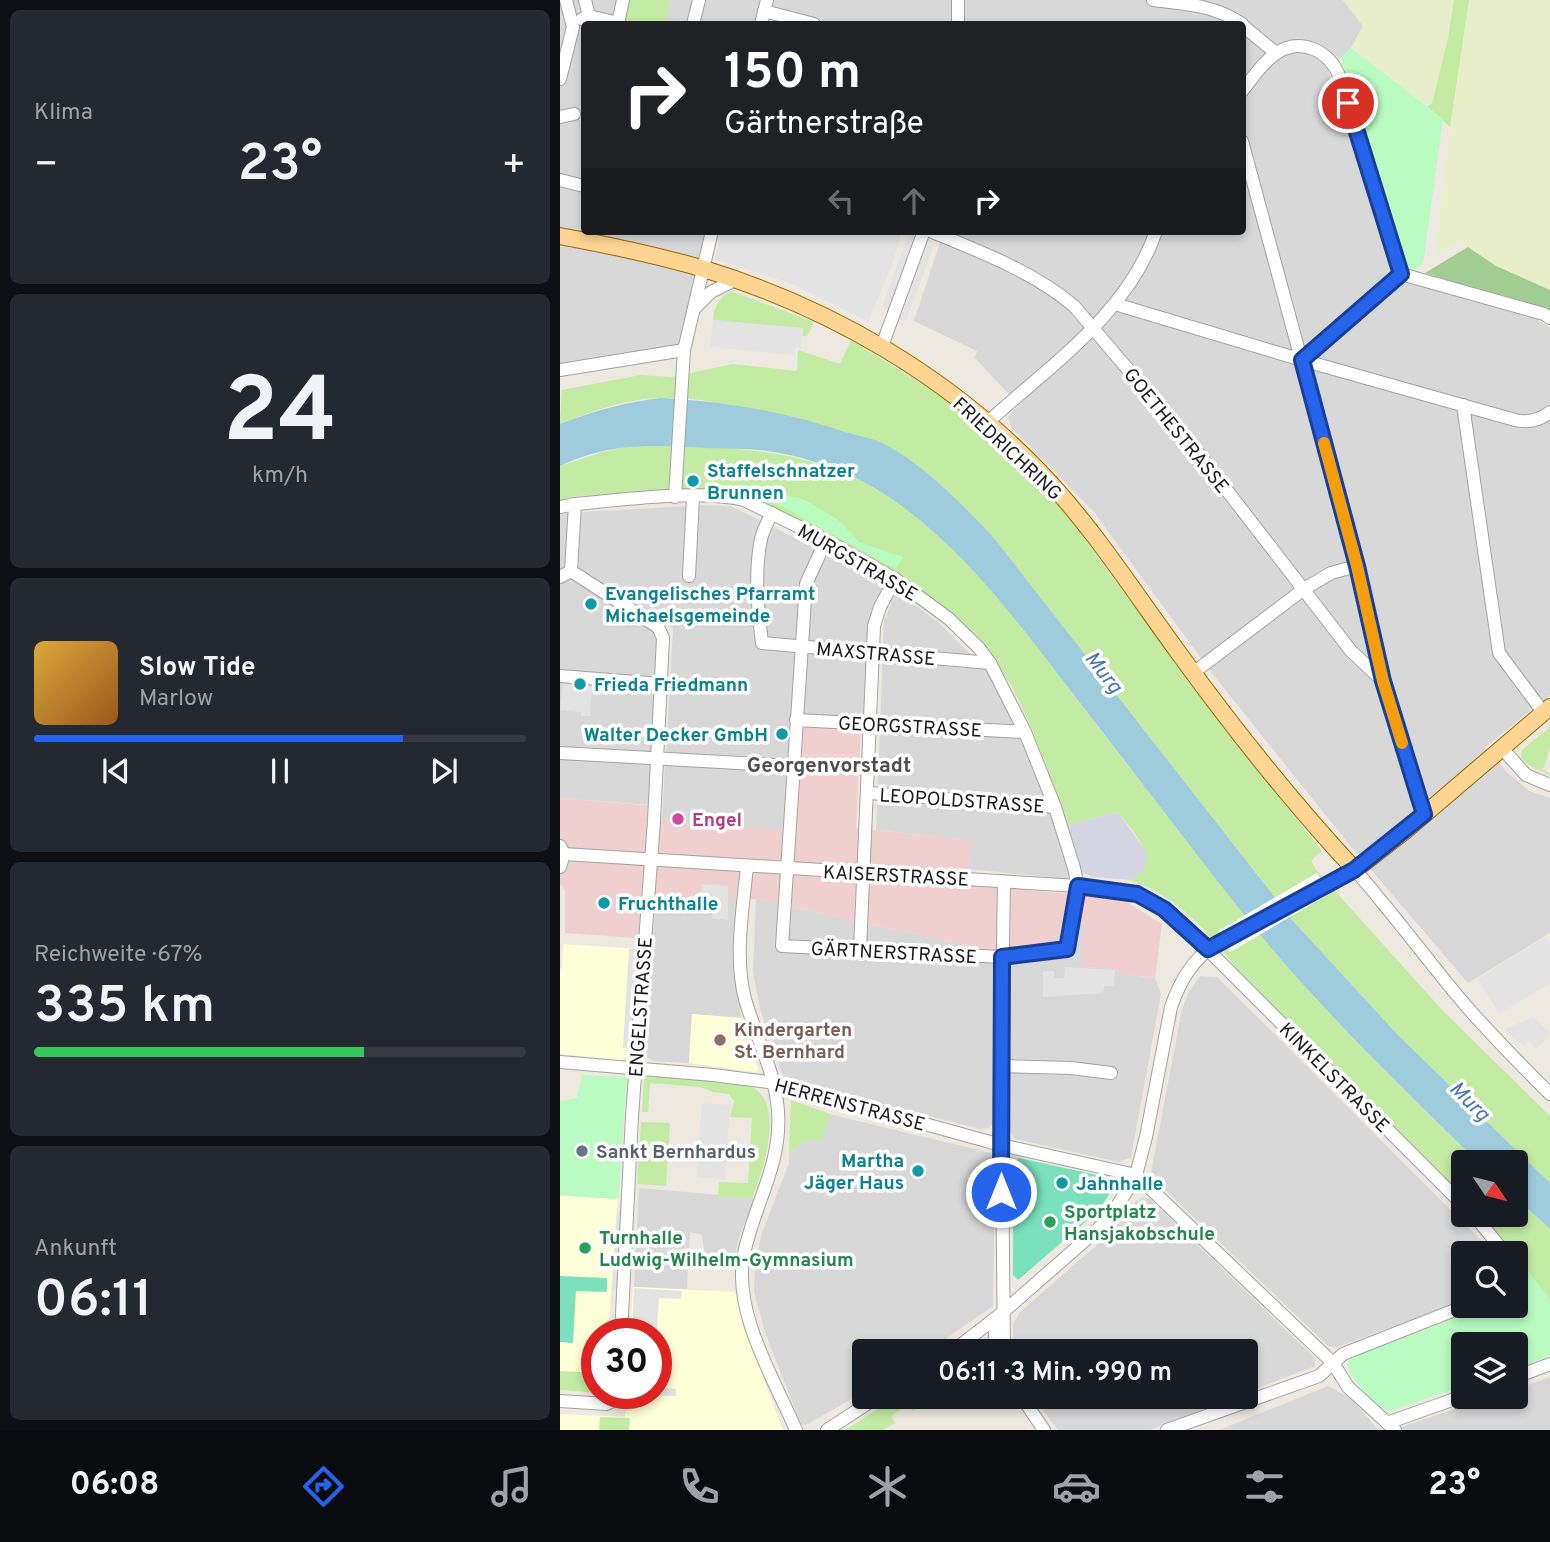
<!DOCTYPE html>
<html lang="de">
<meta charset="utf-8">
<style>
body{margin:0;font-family:Overpass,sans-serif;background:#242831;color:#f1f3f6;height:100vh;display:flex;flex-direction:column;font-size:26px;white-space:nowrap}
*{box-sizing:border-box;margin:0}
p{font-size:23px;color:#9ea1a6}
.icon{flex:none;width:38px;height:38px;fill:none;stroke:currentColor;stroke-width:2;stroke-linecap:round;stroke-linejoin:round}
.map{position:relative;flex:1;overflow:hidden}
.details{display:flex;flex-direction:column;gap:10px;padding:10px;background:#0d0f14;width:560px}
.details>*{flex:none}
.guide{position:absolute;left:21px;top:21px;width:665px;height:214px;border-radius:7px;box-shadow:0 4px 10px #0003;background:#202124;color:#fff;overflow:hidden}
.needle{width:46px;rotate:125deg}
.fabs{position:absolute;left:891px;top:1150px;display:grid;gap:14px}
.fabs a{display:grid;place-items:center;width:77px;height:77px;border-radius:7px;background:#171b24;box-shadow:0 4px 10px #0003;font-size:35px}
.speed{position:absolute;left:21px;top:1318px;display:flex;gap:14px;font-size:35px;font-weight:700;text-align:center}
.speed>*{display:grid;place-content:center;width:91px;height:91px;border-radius:50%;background:#171b24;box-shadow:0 4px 10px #0003;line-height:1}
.speed .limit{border:10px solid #d22;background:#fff;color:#111}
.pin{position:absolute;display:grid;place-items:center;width:60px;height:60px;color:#fff;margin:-30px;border:4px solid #fff;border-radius:50%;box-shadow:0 2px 7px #0007}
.me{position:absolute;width:77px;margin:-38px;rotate:0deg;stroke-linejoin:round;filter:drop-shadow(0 0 5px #0008)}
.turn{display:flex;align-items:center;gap:24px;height:147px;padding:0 28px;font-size:32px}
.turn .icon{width:91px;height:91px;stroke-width:2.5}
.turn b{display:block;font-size:49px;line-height:60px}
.lanes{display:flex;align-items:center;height:66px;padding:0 28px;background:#0003;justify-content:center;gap:35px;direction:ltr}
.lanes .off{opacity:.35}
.big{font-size:52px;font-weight:600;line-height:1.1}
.details .card{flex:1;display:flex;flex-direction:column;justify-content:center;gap:10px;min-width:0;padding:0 24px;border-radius:10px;background:#242831}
.details .dial{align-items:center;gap:0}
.dial b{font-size:91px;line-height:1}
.song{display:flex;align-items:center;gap:21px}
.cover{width:84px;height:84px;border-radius:10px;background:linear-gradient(135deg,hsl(40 70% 55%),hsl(30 70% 35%))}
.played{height:7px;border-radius:4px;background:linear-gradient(90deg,#2563eb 75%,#363941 75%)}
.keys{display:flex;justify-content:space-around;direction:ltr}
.heat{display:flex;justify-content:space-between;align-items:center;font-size:38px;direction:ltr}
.charge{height:10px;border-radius:5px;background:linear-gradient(90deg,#34c759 67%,#363941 0)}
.trip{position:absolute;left:292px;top:1339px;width:406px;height:70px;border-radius:7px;background:#171b24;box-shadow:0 4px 10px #0003;font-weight:600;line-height:70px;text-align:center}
.tab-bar{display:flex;height:112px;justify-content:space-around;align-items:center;background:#090b0e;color:#9ea1a6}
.tab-bar .icon{width:49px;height:49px}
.tab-bar .on{color:#2563eb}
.tab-bar b{font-size:32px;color:#f1f3f6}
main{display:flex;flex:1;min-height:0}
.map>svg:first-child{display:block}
.residential{fill:#d9d8d8}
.commercial{fill:#f0d0ce}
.education{fill:#fdffd7}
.farmland{fill:#e9eeca}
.grass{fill:#c3eba3}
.forest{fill:#a2ce93}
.park{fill:#b9fbc1}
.pitch{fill:#7ae0bd}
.parking{fill:#e3e3e3}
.plaza{fill:#d5d4e3}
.water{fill:#9eccdd}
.pier{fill:#fff}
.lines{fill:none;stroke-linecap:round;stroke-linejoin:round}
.minor-casing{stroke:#a2a2a2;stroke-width:14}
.major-casing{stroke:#926800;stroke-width:18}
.minor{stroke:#fff;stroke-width:12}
.major{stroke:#ffd593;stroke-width:16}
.route-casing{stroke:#184099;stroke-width:18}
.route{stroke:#2563eb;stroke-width:12}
.slow{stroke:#f59e0b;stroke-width:12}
.culture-dot{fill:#0f9aa8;stroke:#fff;stroke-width:2.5}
.hotel-dot{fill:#d1479c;stroke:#fff;stroke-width:2.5}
.education-dot{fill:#8d6e63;stroke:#fff;stroke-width:2.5}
.worship-dot{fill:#6b7280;stroke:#fff;stroke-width:2.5}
.leisure-dot{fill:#2e9e5b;stroke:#fff;stroke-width:2.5}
.labels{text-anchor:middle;stroke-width:7;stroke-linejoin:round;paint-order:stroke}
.street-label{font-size:19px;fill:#1b1b1b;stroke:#fff}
.culture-label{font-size:19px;font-weight:bold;fill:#0d838f;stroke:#fff;text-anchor:start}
.hotel-label{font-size:19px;font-weight:bold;fill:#b23c85;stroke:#fff;text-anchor:start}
.education-label{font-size:19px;font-weight:bold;fill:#785e54;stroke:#fff;text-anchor:start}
.worship-label{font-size:19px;font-weight:bold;fill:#5b616d;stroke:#fff;text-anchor:start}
.leisure-label{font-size:19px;font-weight:bold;fill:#27864d;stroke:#fff;text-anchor:start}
.water-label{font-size:21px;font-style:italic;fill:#4575ad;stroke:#fff}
.neighbourhood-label{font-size:21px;font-weight:bold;fill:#4e4e4e;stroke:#fff}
</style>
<main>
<section class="details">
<div class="card"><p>Klima</p>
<div class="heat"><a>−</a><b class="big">23°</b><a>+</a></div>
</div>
<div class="card dial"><b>24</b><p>km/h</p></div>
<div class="card">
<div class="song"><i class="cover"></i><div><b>Slow Tide</b><p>Marlow</p></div></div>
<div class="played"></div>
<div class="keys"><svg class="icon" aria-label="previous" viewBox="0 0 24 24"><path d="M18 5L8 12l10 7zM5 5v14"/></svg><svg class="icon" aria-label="pause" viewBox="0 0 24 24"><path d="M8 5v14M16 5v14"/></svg><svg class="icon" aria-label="next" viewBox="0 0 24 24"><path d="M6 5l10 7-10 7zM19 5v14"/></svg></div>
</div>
<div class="card"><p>Reichweite · 67%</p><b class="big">335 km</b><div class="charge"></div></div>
<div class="card"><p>Ankunft</p><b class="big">06:11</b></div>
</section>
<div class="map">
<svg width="990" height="1430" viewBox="0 0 990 1430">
<rect width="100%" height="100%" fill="#ede9e0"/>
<!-- residential -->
<g class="residential">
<path d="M0 0H783L803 26 791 48 768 70 832 269 843 282 974 317 990 328V695L925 747 947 772 969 791 990 798V933L908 983 788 843 651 672 534 512 451 427 448 416 459 405 415 358 417 351 354 321 384 231H682V24H274L200 2 194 24H24V231H147L120 346 0 363Z"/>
<path d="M150 505 171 506 317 579 324 587 311 615 303 718 232 754 227 760 106 754 113 629 17 569 21 512Z"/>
<path d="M11 510 10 565 0 571V513Z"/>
<path d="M13 576 96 632 97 638 90 805 0 798V583Z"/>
<path d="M336 591 379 623 426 669 461 737 485 796 507 858 508 879 408 869 410 840 316 830 324 621Z"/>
<path d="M105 764 228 770 227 831 102 822Z"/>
<path d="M96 895 182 898 177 951 181 1018 132 1014 129 1063 93 1061 85 1056Z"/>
<path d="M196 899 438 952 435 1120 429 1128 421 1129 229 1081 223 1076 200 1009 193 972Z"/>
<path d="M510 924H525L523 967 556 969 562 974 595 978 601 994 571 1157 559 1162 455 1139 450 1132 449 953Z"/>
<path d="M640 976 657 977 930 1249 933 1253H903V1301L777 1347 768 1346 596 1181 591 1173 622 1009 630 990Z"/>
<path d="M273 1115 431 1153 435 1162 433 1306 368 1351H304V1392L244 1426 240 1422 206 1335 194 1292 195 1263 202 1233 229 1163V1154L245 1141 269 1116Z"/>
<path d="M79 1188 195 1198 179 1237 173 1266 159 1268 146 1264 142 1235 130 1232 127 1289 74 1287Z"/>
<path d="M583 1197 590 1199 755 1358V1366L686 1393V1351H454L453 1324 460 1312 553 1231 576 1201Z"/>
<path d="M990 1377V1430H831L932 1397 956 1396V1389Z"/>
<path d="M768 1386 792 1399 818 1430H659Z"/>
<path d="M473 1397H676L590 1430H498Z"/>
</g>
<!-- commercial -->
<path class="commercial" d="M241 724 301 728 296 828 411 840 408 869 425 886 562 899 602 924 595 978 562 974 556 969 522 967 524 924H510L490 946 438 952 196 899 89 895 77 938 5 933V890L0 884V798L95 806V821L236 831Z"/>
<!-- education -->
<g class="education">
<path d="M3 944 80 949 71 1054 65 1059 58 1060 0 1054V969L2 968Z"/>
<path d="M132 1014 181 1018 199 1070 195 1072 129 1063Z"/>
<path d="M0 1196 58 1199 48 1333 37 1334V1393L0 1390Z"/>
<path d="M73 1287 175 1292 183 1325 223 1430H0V1414L65 1417 67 1393H96V1334L70 1333Z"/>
</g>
<!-- farmland -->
<g class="farmland">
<path d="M783 0H894L888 38 872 104 867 106 791 48 803 26Z"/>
<path d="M909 0H990V290L936 266 900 241 876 255 890 127Z"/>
</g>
<!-- grass -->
<g class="grass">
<path d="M68 0H111L105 24H62Z"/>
<path d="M894 0H909L890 127 867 106 872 104 888 38Z"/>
<path d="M171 291 254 322 247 336H242L243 329 153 320C155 305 158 299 171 291Z"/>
<path d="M291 340 383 397 424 430 474 477 506 514 672 738 762 851 751 860 757 871 883 1011 990 1116V1183L837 1034 734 922 434 538C412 515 375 475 348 460 297 432 248 420 192 409 162 403 133 397 103 398 67 398 33 411 0 424L2 390 80 375 111 377 173 364 237 371 238 350 280 364Z"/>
<path d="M74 445C148 446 227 446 296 478 389 523 462 627 523 707 576 776 629 845 683 913 754 1003 836 1083 918 1162H903V1197L676 968C647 930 617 896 570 880 605 863 573 832 558 812L508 825 472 729 453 688 437 664 418 639 392 615 338 575 183 494 170 490 151 489 18 496 0 500V466L42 452Z"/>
<path d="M990 727V748L983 770 990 773V775L970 766 961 758 962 750Z"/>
<path d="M88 1073 185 1085C228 1094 204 1171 192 1198L158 1197 159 1182 188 1183 192 1118 170 1117 174 1101 169 1094 153 1092 140 1087 90 1083 88 1112H82L84 1078Z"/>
<path d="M231 1100 273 1115 269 1116 262 1140 245 1141 229 1154Z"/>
<path d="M81 1122 110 1123 106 1186 77 1184Z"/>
<path d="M956 1198 990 1229V1300L956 1256V1253H953L920 1215 956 1214Z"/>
<path d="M0 1371 37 1373V1393L0 1390Z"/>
<path d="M337 1397H376L353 1411 349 1404 331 1416 335 1423 323 1430H285Z"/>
<path d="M40 1417 70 1418 69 1430H39Z"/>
</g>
<!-- forest -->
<path class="forest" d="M908 247 936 266 990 290V312L865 273Z"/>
<!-- park -->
<g class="park">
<path d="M791 48 883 119 863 264 849 272 844 270 781 58Z"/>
<path d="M221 494 243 499 269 514 282 523 299 542 343 557 336 569 217 504Z"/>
<path d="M22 1075 67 1077 58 1199 0 1195V1101L17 1098Z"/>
<path d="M962 1263 990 1300V1356L956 1368V1344H903V1386L830 1411C813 1405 791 1379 787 1363L794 1356 928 1306H956V1291L965 1276Z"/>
</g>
<!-- pitch -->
<g class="pitch">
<path d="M459 1158 555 1179 557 1182 539 1210 458 1280 453 1275V1163Z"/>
<path d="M0 1276 47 1278V1292L16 1291 13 1343 0 1342Z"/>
</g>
<!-- parking -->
<g class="parking">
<path d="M162 231H342L332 265 308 322 232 284 155 259Z"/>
<path d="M350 231H358L329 310 322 307Z"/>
<path d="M367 245 373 248 346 321 340 319Z"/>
<path d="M153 320 243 328 241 347H235L234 355 150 347Z"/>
<path d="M3 684 32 686 30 716H21V712L0 710Z"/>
<path d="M142 884 168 886V920L152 918 153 903 141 901Z"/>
<path d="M987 936 990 942V983L939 1014 918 979Z"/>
<path d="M69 949H80L73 1048H63Z"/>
<path d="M505 967 555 970 554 986H544L543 993 483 997V971H494V978H504Z"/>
<path d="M973 1017 990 1033V1036L976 1049 968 1040 965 1046 955 1041 945 1029Z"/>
<path d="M142 1103 170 1105 165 1179 137 1177Z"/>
<path d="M57 1211H64L60 1290H52Z"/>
<path d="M74 1288 122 1291 121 1299 99 1298 96 1340V1334L72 1333Z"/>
<path d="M96 1388 116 1389V1396L94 1395 93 1402 68 1400 69 1393H96Z"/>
</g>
<!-- plaza -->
<path class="plaza" d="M558 812 585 850 587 858 584 869 578 876 570 880 533 877 522 872 508 825Z"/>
<!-- water -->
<path class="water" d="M101 398C163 401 226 412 285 432 296 436 309 437 320 442 362 462 403 505 434 538L734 922 837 1034 990 1183V1229L956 1198V1162H918C837 1083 755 1004 684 915 628 844 573 771 517 699 457 621 386 522 296 478 268 465 237 455 207 451 187 448 166 449 145 448 92 445 50 442 0 466V424C34 411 65 402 101 398Z"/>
<!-- pier -->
<path class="pier" d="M757 873 769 894 670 952 658 931Z"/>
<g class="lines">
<defs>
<g id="minor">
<path d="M593 0C625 4 655 5 682 24"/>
<path d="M204 11 254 24"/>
<path d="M29 16 58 23 63 0"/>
<path d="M22 19 29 16 25 0"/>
<path d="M133 24 139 0"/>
<path d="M201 24 207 0"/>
<path d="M398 24V0"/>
<path d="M682 25 716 53"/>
<path d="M0 79 13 27 6 0"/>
<path d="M682 91C692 79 702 63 715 54 741 36 770 51 780 78L841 274 984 314 990 318"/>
<path d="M0 117 14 114"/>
<path d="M682 141 797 566 823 681 864 814"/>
<path d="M0 180 24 186"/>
<path d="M370 231C419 251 474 272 514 306L628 440 791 651 823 681"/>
<path d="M555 304 742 360 955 420C968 423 979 421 990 412"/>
<path d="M134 309 151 292 175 280"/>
<path d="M322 346 364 231"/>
<path d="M742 360 841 274"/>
<path d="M0 370 124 350"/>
<path d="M903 405 939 653 983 712"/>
<path d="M427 423C488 367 569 313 596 231"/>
<path d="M115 497 124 350 152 231"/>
<path d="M0 507 15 504C63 500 139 489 184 500L266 540 335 579 388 618 419 648 430 663 465 732 495 807 514 868 518 886 507 949 442 957 222 946 246 584 266 540"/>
<path d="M212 513C208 521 203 530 201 539 194 573 198 609 202 643L430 663"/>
<path d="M11 571 15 504"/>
<path d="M129 576 133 497"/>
<path d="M0 577 11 571 98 627 103 638 94 821 72 1116 61 1334"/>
<path d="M633 673 744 589 771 573 797 566"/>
<path d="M0 676 101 684"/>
<path d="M236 720 465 732"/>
<path d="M941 747 966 775 990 785"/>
<path d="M0 753 233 766"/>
<path d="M309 793 495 807"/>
<path d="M0 846 4 854 0 867"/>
<path d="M4 854 518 886 577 894 604 909 633 935 903 1205"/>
<path d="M187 866C183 909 174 957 185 999 196 1038 215 1070 218 1111 222 1165 194 1204 184 1254 172 1311 214 1379 236 1430"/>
<path d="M300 950 314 626 320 607 335 579"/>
<path d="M0 1062 153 1075 216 1083 441 1145 576 1175"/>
<path d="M441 1066 511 1068 551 1073"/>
<path d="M576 1175 773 1363 788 1387 835 1430"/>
<path d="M913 1214 945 1253"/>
<path d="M956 1270V1272"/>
<path d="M404 1343 423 1351"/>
<path d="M393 1351 442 1313 538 1229 554 1211 569 1187 576 1175 586 1137 611 1007C620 981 633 958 658 943L795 870C832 912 865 957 901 1000 929 1033 959 1063 990 1094"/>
<path d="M434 1351 435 1333 440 1319"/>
<path d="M444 1351 441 1066 444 882"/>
<path d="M956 1377 990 1364"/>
<path d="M461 1396 484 1430"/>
<path d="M0 1401 46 1404 53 1401 57 1393"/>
<path d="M827 1423 903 1396"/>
<path d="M267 1430 319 1396"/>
<path d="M607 1430 759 1376 783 1354 905 1306"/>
</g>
<path id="major" d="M0 236C48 245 97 255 144 269 271 308 388 376 480 472 532 526 574 592 618 652 673 728 731 801 795 870L845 831 990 707"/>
</defs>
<!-- minor casing -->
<use href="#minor" class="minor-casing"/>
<!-- major casing -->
<use href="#major" class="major-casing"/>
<!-- minor -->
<use href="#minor" class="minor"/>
<!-- major -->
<use href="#major" class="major"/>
</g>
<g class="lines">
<defs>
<path id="route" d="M441 1192 442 957 507 949 518 886 577 894 604 909 648 949 794 870 864 814 823 681 797 566 742 360 841 274 788 103"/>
</defs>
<!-- route casing -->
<use href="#route" class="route-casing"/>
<!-- route -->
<use href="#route" class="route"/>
<!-- slow -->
<path class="slow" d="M764 443 797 566 823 681 842 743"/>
</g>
<!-- markers -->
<g class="culture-dot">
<circle cx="133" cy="481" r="7"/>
<circle cx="31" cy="604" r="7"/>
<circle cx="20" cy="684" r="7"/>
<circle cx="222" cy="734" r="7"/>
<circle cx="44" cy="903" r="7"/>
<circle cx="358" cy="1171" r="7"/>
<circle cx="502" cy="1183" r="7"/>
</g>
<circle class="hotel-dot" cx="118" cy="819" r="7"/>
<circle class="education-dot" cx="160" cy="1040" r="7"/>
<circle class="worship-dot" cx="22" cy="1151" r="7"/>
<g class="leisure-dot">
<circle cx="490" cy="1222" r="7"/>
<circle cx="25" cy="1248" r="7"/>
</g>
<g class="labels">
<!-- street labels -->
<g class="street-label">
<text transform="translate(617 430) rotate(51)" y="7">GOETHESTRASSE</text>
<text transform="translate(448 448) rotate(43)" y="7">FRIEDRICHRING</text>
<text transform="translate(298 562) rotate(30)" y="7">MURGSTRASSE</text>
<text transform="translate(316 653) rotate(5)" y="7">MAXSTRASSE</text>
<text transform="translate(350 726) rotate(3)" y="7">GEORGSTRASSE</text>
<text transform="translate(402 800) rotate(4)" y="7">LEOPOLDSTRASSE</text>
<text transform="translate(336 875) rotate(3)" y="7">KAISERSTRASSE</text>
<text transform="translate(334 952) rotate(3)" y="7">GÄRTNERSTRASSE</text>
<text transform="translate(80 1007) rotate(-86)" y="7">ENGELSTRASSE</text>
<text transform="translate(775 1077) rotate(45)" y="7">KINKELSTRASSE</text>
<text transform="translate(290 1104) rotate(15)" y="7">HERRENSTRASSE</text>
</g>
<!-- culture labels -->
<g class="culture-label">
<text x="147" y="477">Staffelschnatzer<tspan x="147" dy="22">Brunnen</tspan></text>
<text x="45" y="600">Evangelisches Pfarramt<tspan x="45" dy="22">Michaelsgemeinde</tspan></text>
<text x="34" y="691">Frieda Friedmann</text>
<text x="208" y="741" text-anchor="end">Walter Decker GmbH</text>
<text x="58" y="910">Fruchthalle</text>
<text x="344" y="1167" text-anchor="end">Martha<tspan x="344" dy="22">Jäger Haus</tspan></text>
<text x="516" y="1190">Jahnhalle</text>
</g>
<!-- hotel labels -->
<g class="hotel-label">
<text x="132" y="826">Engel</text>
</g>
<!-- education labels -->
<g class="education-label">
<text x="174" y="1036">Kindergarten<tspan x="174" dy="22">St. Bernhard</tspan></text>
</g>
<!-- worship labels -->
<g class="worship-label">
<text x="36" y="1158">Sankt Bernhardus</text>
</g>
<!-- leisure labels -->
<g class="leisure-label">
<text x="504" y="1218">Sportplatz<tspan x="504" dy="22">Hansjakobschule</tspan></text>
<text x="39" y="1244">Turnhalle<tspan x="39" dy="22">Ludwig-Wilhelm-Gymnasium</tspan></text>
</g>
<!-- water labels -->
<g class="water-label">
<text transform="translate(544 672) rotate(52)" y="7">Murg</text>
<text transform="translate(910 1101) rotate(45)" y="7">Murg</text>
</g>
<!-- neighbourhood labels -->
<g class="neighbourhood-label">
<text x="269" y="772">Georgenvorstadt</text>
</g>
</g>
</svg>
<div class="fabs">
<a><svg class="needle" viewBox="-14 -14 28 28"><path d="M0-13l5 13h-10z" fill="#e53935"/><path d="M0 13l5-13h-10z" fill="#9ea1a6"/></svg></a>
<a><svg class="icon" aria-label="search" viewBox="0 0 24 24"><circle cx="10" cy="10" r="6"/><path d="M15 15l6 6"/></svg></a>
<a><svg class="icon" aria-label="layers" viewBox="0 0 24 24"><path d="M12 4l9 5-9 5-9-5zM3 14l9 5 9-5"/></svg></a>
</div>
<div class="speed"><div class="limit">30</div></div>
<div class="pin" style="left:788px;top:103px;background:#d93025"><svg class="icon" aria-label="arrive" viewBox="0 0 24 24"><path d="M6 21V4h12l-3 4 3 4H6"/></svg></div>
<svg class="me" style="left:441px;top:1192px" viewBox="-20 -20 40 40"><circle r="17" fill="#2563eb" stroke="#fff" stroke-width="3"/><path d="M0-11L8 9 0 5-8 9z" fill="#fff"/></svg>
<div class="trip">06:11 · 3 Min. · 990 m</div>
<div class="guide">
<div class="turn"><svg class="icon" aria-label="right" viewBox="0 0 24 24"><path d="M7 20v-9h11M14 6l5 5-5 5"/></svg><div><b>150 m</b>Gärtnerstraße</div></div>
<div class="lanes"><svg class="icon off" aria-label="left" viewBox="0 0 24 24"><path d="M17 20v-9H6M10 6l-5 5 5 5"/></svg><svg class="icon off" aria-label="ahead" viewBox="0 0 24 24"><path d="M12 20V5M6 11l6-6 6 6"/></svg><svg class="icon" aria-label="right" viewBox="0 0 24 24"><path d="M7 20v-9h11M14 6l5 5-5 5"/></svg></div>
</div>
</div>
</main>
<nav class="tab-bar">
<b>06:08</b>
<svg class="icon on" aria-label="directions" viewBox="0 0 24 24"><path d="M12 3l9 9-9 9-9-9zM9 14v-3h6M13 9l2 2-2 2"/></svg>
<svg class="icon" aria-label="music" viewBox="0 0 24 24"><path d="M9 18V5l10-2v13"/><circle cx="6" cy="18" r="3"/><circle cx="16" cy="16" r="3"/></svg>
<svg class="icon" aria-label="phone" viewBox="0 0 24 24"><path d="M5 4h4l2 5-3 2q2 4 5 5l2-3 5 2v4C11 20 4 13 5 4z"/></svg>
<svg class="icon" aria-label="climate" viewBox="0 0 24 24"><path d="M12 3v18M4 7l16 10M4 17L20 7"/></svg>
<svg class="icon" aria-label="car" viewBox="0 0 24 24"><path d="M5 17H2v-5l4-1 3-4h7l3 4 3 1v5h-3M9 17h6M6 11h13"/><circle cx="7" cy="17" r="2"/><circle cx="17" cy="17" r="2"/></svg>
<svg class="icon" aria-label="filters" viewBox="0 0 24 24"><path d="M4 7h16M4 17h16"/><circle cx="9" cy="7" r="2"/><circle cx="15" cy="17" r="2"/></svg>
<b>23°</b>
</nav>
